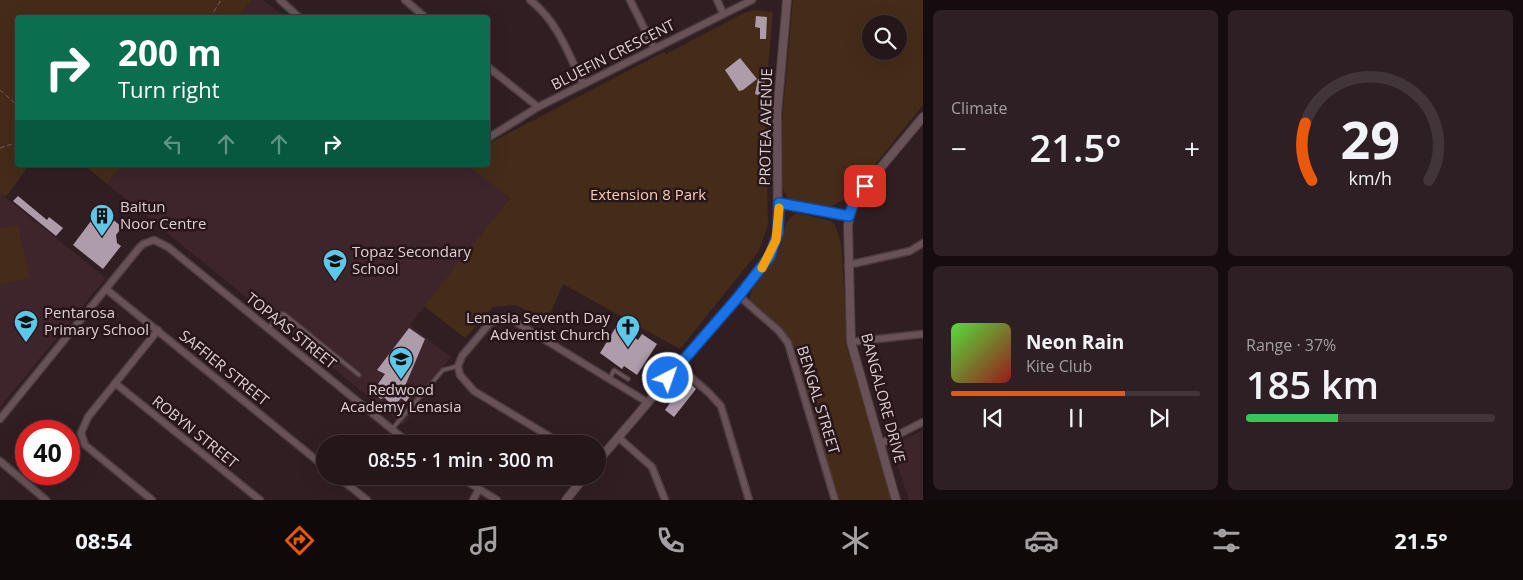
<!DOCTYPE html>
<meta charset="utf-8">
<style>
body{margin:0;font-family:"Open Sans",sans-serif;background:#2d1f23;color:#f1f3f6;height:100vh;display:flex;flex-direction:column;font-size:19px;white-space:nowrap}
*{box-sizing:border-box;margin:0}
p{font-size:16px;color:#a39fa2}
.icon{flex:none;width:28px;height:28px;fill:none;stroke:currentColor;stroke-width:2;stroke-linecap:round;stroke-linejoin:round}
.map{position:relative;flex:1;overflow:hidden}
.panel{display:flex;flex-direction:column;gap:10px;padding:10px;background:#140c0e;width:600px}
.panel>*{flex:none}
.hud{position:absolute;left:15px;top:15px;width:475px;height:152px;border-radius:5px;box-shadow:0 5px 20px #0002,0 0 0 1px #423539;background:#0b6e4f;color:#fff;overflow:hidden}
.fabs{position:absolute;left:862px;top:15px;display:grid;gap:10px}
.fabs a{display:grid;place-items:center;width:45px;height:45px;border-radius:50%;background:#25161a;box-shadow:0 5px 20px #0002,0 0 0 1px #423539;font-size:25px}
.speed{position:absolute;left:15px;top:420px;display:flex;gap:10px;font-size:25px;font-weight:700;text-align:center}
.speed>*{display:grid;place-content:center;width:65px;height:65px;border-radius:50%;background:#25161a;box-shadow:0 5px 20px #0002,0 0 0 1px #423539;line-height:1}
.speed .limit{border:8px solid #d22;background:#fff;color:#111}
.pin{position:absolute;display:grid;place-items:center;width:42px;height:42px;color:#fff;margin:-21px;border-radius:10px;box-shadow:0 2px 8px #0006}
.me{position:absolute;width:55px;margin:-28px;rotate:41deg;stroke-linejoin:round;filter:drop-shadow(0 0 4px #0008)}
.turn{display:flex;align-items:center;gap:18px;height:105px;padding:0 20px;font-size:22px}
.turn .icon{width:65px;height:65px;stroke-width:2.5}
.turn b{display:block;font-size:35px;line-height:42px}
.lanes{display:flex;align-items:center;height:48px;padding:0 20px;background:#0003;justify-content:center;gap:25px;direction:ltr}
.lanes .off{opacity:.35}
.big{font-size:38px;font-weight:600;line-height:1.1}
.panel .tile{flex:1;display:flex;flex-direction:column;justify-content:center;gap:8px;min-width:0;padding:0 18px;border-radius:8px;background:#2d1f23}
.panel .dial{align-items:center;gap:0}
.dial svg{height:130px;overflow:visible;fill:none;stroke:#423539;stroke-width:7;stroke-linecap:round;text-anchor:middle}
.dial text{fill:#f1f3f6;stroke:none}
.song{display:flex;align-items:center;gap:15px}
.cover{width:60px;height:60px;border-radius:8px;background:linear-gradient(135deg,hsl(110 70% 55%),hsl(0 70% 35%))}
.played{height:5px;border-radius:2px;background:linear-gradient(90deg,#ea580c 70%,#423539 70%)}
.keys{display:flex;justify-content:space-around;direction:ltr}
.heat{display:flex;justify-content:space-between;align-items:center;font-size:28px;direction:ltr}
.charge{height:8px;border-radius:4px;background:linear-gradient(90deg,#34c759 37%,#423539 0)}
.panel .tiles{flex:1;display:grid;gap:10px;grid-template-columns:repeat(2,1fr)}
.trip{position:absolute;left:316px;top:435px;width:290px;height:50px;border-radius:25px;background:#25161a;box-shadow:0 5px 20px #0002,0 0 0 1px #423539;font-weight:600;line-height:50px;text-align:center}
.tabs{display:flex;height:80px;justify-content:space-around;align-items:center;background:#0f090a;color:#a39fa2}
.tabs .icon{width:35px;height:35px}
.tabs .current{color:#ea580c}
.tabs b{font-size:22px;color:#f1f3f6}
main{display:flex;flex:1;min-height:0}
.map>svg:first-child{display:block}
.built{fill:#3e242b}
.green{fill:#452c19;fill-rule:evenodd}
.building{fill:#af9cab}
.lines{fill:none;stroke-linecap:round;stroke-linejoin:round}
.service-casing{stroke:#4b3c40;stroke-width:5.5}
.minor-casing{stroke:#4b3c40;stroke-width:9}
.tertiary-casing{stroke:#4b3c40;stroke-width:10}
.path{stroke:#6f5e62;stroke-width:1;stroke-dasharray:5 2.5;stroke-linecap:butt}
.service{stroke:#685258;stroke-width:3}
.minor{stroke:#685258;stroke-width:6}
.tertiary{stroke:#685258;stroke-width:8}
.route-casing{stroke:#114b97;stroke-width:12}
.route{stroke:#1a73e8;stroke-width:9}
.slow{stroke:#f59e0b;stroke-width:9}
.labels{text-anchor:middle;stroke-width:5;stroke-linejoin:round;paint-order:stroke}
.street-label{font-size:15px;fill:#ddcfd2;stroke:#27151a}
.park-label{font-size:15px;fill:#fdceac;stroke:#27151a}
.poi-label{font-size:15px;fill:#ddcfd2;stroke:#27151a;text-anchor:start}
</style>
<main>
<div class="map">
<svg width="923" height="500" viewBox="0 0 923 500">
<rect width="100%" height="100%" fill="#311e23"/>
<!-- built -->
<g class="built">
<path d="M252 0H263L285 17H238Z"/>
<path d="M122 165H469L510 198 410 325 451 357 442 368 444 370 403 425 107 184Z"/>
<path d="M0 193 106 278 0 407Z"/>
<path d="M923 430V500H909L893 453 897 443Z"/>
</g>
<!-- green -->
<g class="green">
<path d="M0 0H252L238 17 18 18V165H29L6 197 0 193Z"/>
<path d="M793 0H923V105L849 197 830 207 789 200 782 187V122ZM871 24H899V51H871Z"/>
<path d="M755 10 773 12 765 102 768 225 758 252 680 349 563 284 547 321 516 305 493 307 465 338 424 306 510 198 467 165H488V144L664 52 666 54 744 13Z"/>
<path d="M84 165H122L107 184Z"/>
<path d="M797 213 831 221 835 225 841 243 848 349 892 500H838L794 346 780 326 750 300C748 288 770 266 777 254 786 240 780 221 797 213Z"/>
<path d="M18 225 30 278 0 284V229Z"/>
</g>
<!-- building -->
<g class="building">
<path d="M756 16 767 17 766 39H760V28L755 27Z"/>
<path d="M740 58 757 79 743 90 739 91 725 70Z"/>
<path d="M758 79 765 81 762 96 755 94Z"/>
<path d="M18 196 47 220 49 217 63 228 56 236 13 201Z"/>
<path d="M100 209 122 227 116 235 117 243 121 246 103 269 73 245Z"/>
<path d="M619 322 626 326 624 331 638 340 642 334 657 344 637 375 624 366 622 369 600 353Z"/>
<path d="M409 328 425 339 405 386 413 392 406 402 401 398 394 407 384 397 381 399 377 396 384 388 378 384 385 374 377 370Z"/>
<path d="M690 383 696 389 674 417 665 410 672 400H676Z"/>
</g>
<g class="lines">
<defs>
<g id="service">
<path d="M269 328 281 314H284L359 375"/>
<path d="M610 378 614 370 628 379"/>
<path d="M392 429 443 370 458 366"/>
</g>
<g id="minor">
<path d="M280 0 300 18"/>
<path d="M405 0 426 18"/>
<path d="M530 0C558 22 568 53 583 84"/>
<path d="M630 0 654 48"/>
<path d="M717 0 723 13"/>
<path d="M488 67 538 107"/>
<path d="M488 138 538 107 752 0"/>
<path d="M848 265 910 251 923 243"/>
<path d="M106 289 325 467"/>
<path d="M739 296 779 331 788 343 835 500"/>
<path d="M851 342 923 334"/>
<path d="M678 366 709 393 721 406 749 500"/>
<path d="M115 383 260 500"/>
<path d="M0 419 139 248 143 244 154 240 168 247 410 444"/>
<path d="M618 437 652 467 665 500"/>
<path d="M562 444 474 391 460 375 458 366 462 356 490 323 505 318 514 321 647 402"/>
<path d="M880 444 923 422"/>
<path d="M0 461 46 500"/>
<path d="M337 476 367 500"/>
<path d="M458 476 497 500"/>
<path d="M152 500 85 445 81 433 88 417 158 330"/>
<path d="M473 500 479 489"/>
</g>
<g id="tertiary">
<path d="M779 203 849 216"/>
<path d="M598 461 739 296 770 256 778 233 777 114 787 0"/>
<path d="M566 500 585 476"/>
<path d="M896 500 851 342 848 225 852 207 858 195 923 117"/>
</g>
</defs>
<!-- service casing -->
<use href="#service" class="service-casing"/>
<!-- minor casing -->
<use href="#minor" class="minor-casing"/>
<!-- tertiary casing -->
<use href="#tertiary" class="tertiary-casing"/>
<!-- path -->
<g class="path">
<path d="M210 18 221 0"/>
<path d="M0 90 18 106"/>
<path d="M0 148 18 142"/>
</g>
<!-- service -->
<use href="#service" class="service"/>
<!-- minor -->
<use href="#minor" class="minor"/>
<!-- tertiary -->
<use href="#tertiary" class="tertiary"/>
</g>
<g class="lines">
<defs>
<path id="route" d="M668 378 739 296 770 256 778 233 779 203 849 216 854 202 865 186"/>
</defs>
<!-- route casing -->
<use href="#route" class="route-casing"/>
<!-- route -->
<use href="#route" class="route"/>
<!-- slow -->
<path class="slow" d="M762 268 776 240 779 208"/>
</g>
<!-- icons -->
<defs>
<symbol id="building-pin" viewBox="-11 -11 22 30"><path d="M0 17L-7.5 6A9.5 9.5 0 1 1 7.5 6Z" fill="#5dc7e8" stroke="#27151a"/><path d="M-4-6H4V6H1V3H-1V6H-4ZM-2.5-4.3h1.7v1.8h-1.7ZM.8-4.3h1.7v1.8H.8ZM-2.5-1h1.7V.8h-1.7ZM.8-1h1.7V.8H.8Z" fill="#111"/></symbol>
<symbol id="school-pin" viewBox="-11 -11 22 30"><path d="M0 17L-7.5 6A9.5 9.5 0 1 1 7.5 6Z" fill="#5dc7e8" stroke="#27151a"/><path d="M0-5L7-2L0 1L-7-2ZM-4 1L0 2.5L4 1V4Q0 6-4 4Z" fill="#111"/></symbol>
<symbol id="church-pin" viewBox="-11 -11 22 30"><path d="M0 17L-7.5 6A9.5 9.5 0 1 1 7.5 6Z" fill="#5dc7e8" stroke="#27151a"/><path d="M-1.2-6h2.4v3.5h3.3v2.4h-3.3V6h-2.4V-.1h-3.3v-2.4h3.3Z" fill="#111"/></symbol>
</defs>
<g fill-rule="evenodd">
<use href="#building-pin" x="88" y="202" width="28" height="38"/>
<use href="#school-pin" x="321" y="247" width="28" height="38"/>
<use href="#school-pin" x="12" y="308" width="28" height="38"/>
<use href="#church-pin" x="614" y="313" width="28" height="38"/>
<use href="#school-pin" x="387" y="345" width="28" height="38"/>
</g>
<g class="labels">
<!-- street labels -->
<g class="street-label">
<text transform="translate(613 55) rotate(-27)" y="5">BLUEFIN CRESCENT</text>
<text transform="translate(766 127) rotate(-89)" y="5">PROTEA AVENUE</text>
<text transform="translate(291 331) rotate(39)" y="5">TOPAAS STREET</text>
<text transform="translate(224 368) rotate(39)" y="5">SAFFIER STREET</text>
<text transform="translate(883 398) rotate(75)" y="5">BANGALORE DRIVE</text>
<text transform="translate(818 400) rotate(73)" y="5">BENGAL STREET</text>
<text transform="translate(195 432) rotate(39)" y="5">ROBYN STREET</text>
</g>
<!-- park labels -->
<g class="park-label">
<text x="648" y="200">Extension 8 Park</text>
</g>
<!-- poi labels -->
<g class="poi-label">
<text x="120" y="212">Baitun<tspan x="120" dy="17">Noor Centre</tspan></text>
<text x="352" y="257">Topaz Secondary<tspan x="352" dy="17">School</tspan></text>
<text x="44" y="318">Pentarosa<tspan x="44" dy="17">Primary School</tspan></text>
<text x="610" y="323" text-anchor="end">Lenasia Seventh Day<tspan x="610" dy="17">Adventist Church</tspan></text>
<text x="401" y="395" text-anchor="middle">Redwood<tspan x="401" dy="17">Academy Lenasia</tspan></text>
</g>
</g>
</svg>
<div class="fabs">
<a><svg class="icon" aria-label="search" viewBox="0 0 24 24"><circle cx="10" cy="10" r="6"/><path d="M15 15l6 6"/></svg></a>
</div>
<div class="speed"><div class="limit">40</div></div>
<div class="pin" style="left:865px;top:186px;background:#d93025"><svg class="icon" aria-label="arrive" viewBox="0 0 24 24"><path d="M6 21V4h12l-3 4 3 4H6"/></svg></div>
<svg class="me" style="left:668px;top:378px" viewBox="-20 -20 40 40"><circle r="17" fill="#1a73e8" stroke="#fff" stroke-width="3"/><path d="M0-11L8 9 0 5-8 9z" fill="#fff"/></svg>
<div class="trip">08:55 · 1 min · 300 m</div>
<div class="hud">
<div class="turn"><svg class="icon" aria-label="right" viewBox="0 0 24 24"><path d="M7 20v-9h11M14 6l5 5-5 5"/></svg><div><b>200 m</b>Turn right</div></div>
<div class="lanes"><svg class="icon off" aria-label="left" viewBox="0 0 24 24"><path d="M17 20v-9H6M10 6l-5 5 5 5"/></svg><svg class="icon off" aria-label="ahead" viewBox="0 0 24 24"><path d="M12 20V5M6 11l6-6 6 6"/></svg><svg class="icon off" aria-label="ahead" viewBox="0 0 24 24"><path d="M12 20V5M6 11l6-6 6 6"/></svg><svg class="icon" aria-label="right" viewBox="0 0 24 24"><path d="M7 20v-9h11M14 6l5 5-5 5"/></svg></div>
</div>
</div>
<section class="panel">
<div class="tiles">
<div class="tile"><p>Climate</p>
<div class="heat"><a>−</a><b class="big">21.5°</b><a>+</a></div>
</div>
<div class="tile dial"><svg viewBox="0 0 100 80">
<path d="M14 69A42 42 0 1 1 86 69"/>
<path d="M14 69A42 42 0 0 1 10 34" stroke="#ea580c"/>
<text x="50" y="56" font-size="32" font-weight="700">29</text>
<text x="50" y="72" font-size="11">km/h</text>
</svg></div>
<div class="tile">
<div class="song"><i class="cover"></i><div><b>Neon Rain</b><p>Kite Club</p></div></div>
<div class="played"></div>
<div class="keys"><svg class="icon" aria-label="previous" viewBox="0 0 24 24"><path d="M18 5L8 12l10 7zM5 5v14"/></svg><svg class="icon" aria-label="pause" viewBox="0 0 24 24"><path d="M8 5v14M16 5v14"/></svg><svg class="icon" aria-label="next" viewBox="0 0 24 24"><path d="M6 5l10 7-10 7zM19 5v14"/></svg></div>
</div>
<div class="tile"><p>Range · 37%</p><b class="big">185 km</b><div class="charge"></div></div>
</div>
</section>
</main>
<nav class="tabs">
<b>08:54</b>
<svg class="icon current" aria-label="directions" viewBox="0 0 24 24"><path d="M12 3l9 9-9 9-9-9zM9 14v-3h6M13 9l2 2-2 2"/></svg>
<svg class="icon" aria-label="music" viewBox="0 0 24 24"><path d="M9 18V5l10-2v13"/><circle cx="6" cy="18" r="3"/><circle cx="16" cy="16" r="3"/></svg>
<svg class="icon" aria-label="phone" viewBox="0 0 24 24"><path d="M5 4h4l2 5-3 2q2 4 5 5l2-3 5 2v4C11 20 4 13 5 4z"/></svg>
<svg class="icon" aria-label="climate" viewBox="0 0 24 24"><path d="M12 3v18M4 7l16 10M4 17L20 7"/></svg>
<svg class="icon" aria-label="car" viewBox="0 0 24 24"><path d="M5 17H2v-5l4-1 3-4h7l3 4 3 1v5h-3M9 17h6M6 11h13"/><circle cx="7" cy="17" r="2"/><circle cx="17" cy="17" r="2"/></svg>
<svg class="icon" aria-label="filters" viewBox="0 0 24 24"><path d="M4 7h16M4 17h16"/><circle cx="9" cy="7" r="2"/><circle cx="15" cy="17" r="2"/></svg>
<b>21.5°</b>
</nav>
